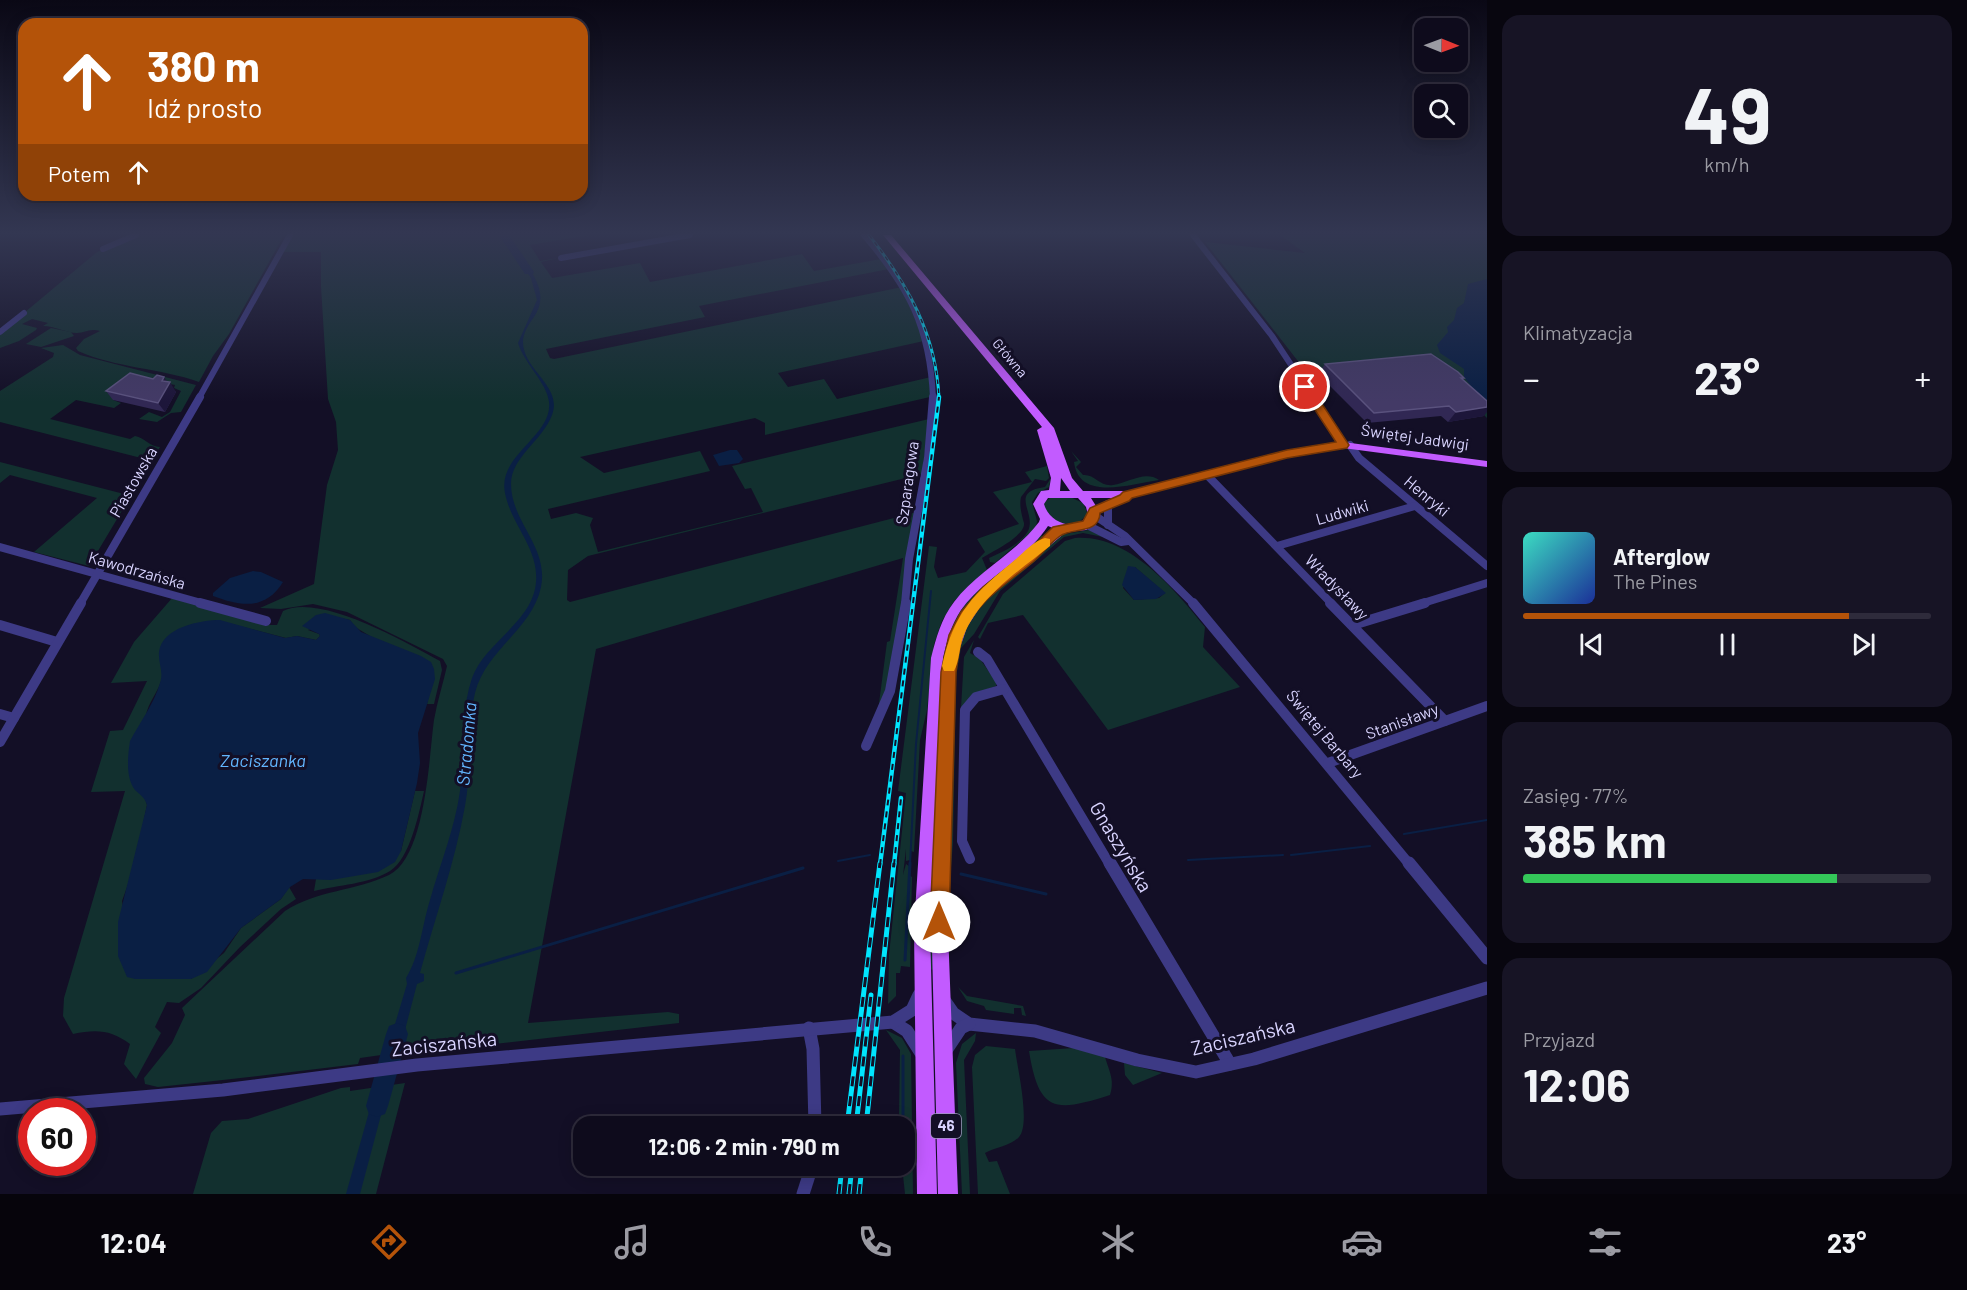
<!DOCTYPE html>
<html lang="pl">
<meta charset="utf-8">
<style>
body{margin:0;font-family:Barlow,sans-serif;background:#171425;color:#f1f3f6;height:100vh;display:flex;flex-direction:column;font-size:22px;white-space:nowrap}
*{box-sizing:border-box;margin:0}
p{font-size:20px;color:#9b9ba3}
.icon{flex:none;width:33px;height:33px;fill:none;stroke:currentColor;stroke-width:2;stroke-linecap:round;stroke-linejoin:round}
.map{position:relative;flex:1;overflow:hidden}
.side{display:flex;flex-direction:column;gap:15px;padding:15px;background:#08060f;width:480px}
.side>*{flex:none}
.guide{position:absolute;left:18px;top:18px;width:570px;height:183px;border-radius:18px;box-shadow:0 3px 15px #0003,0 0 0 2px #2e2b3b;background:#b45309;color:#fff;overflow:hidden}
.needle{width:39px;rotate:91deg}
.tools{position:absolute;left:1414px;top:18px;display:grid;gap:12px}
.tools a{display:grid;place-items:center;width:54px;height:54px;border-radius:12px;background:#0e0b1c;box-shadow:0 3px 15px #0003,0 0 0 2px #2e2b3b;font-size:30px}
.speed{position:absolute;left:18px;top:1098px;display:flex;gap:12px;font-size:30px;font-weight:700;text-align:center}
.speed>*{display:grid;place-content:center;width:78px;height:78px;border-radius:50%;background:#0e0b1c;box-shadow:0 3px 15px #0003,0 0 0 2px #2e2b3b;line-height:1}
.speed .limit{border:9px solid #d22;background:#fff;color:#111}
.pin{position:absolute;display:grid;place-items:center;width:51px;height:51px;color:#fff;margin:-26px;border:3px solid #fff;border-radius:50%;box-shadow:0 2px 6px #0007}
.me{position:absolute;width:66px;margin:-33px;rotate:0deg;stroke-linejoin:round;filter:drop-shadow(0 0 4px #0008)}
.turn{display:flex;align-items:center;gap:21px;height:126px;padding:0 30px;font-size:27px}
.turn .icon{width:78px;height:78px;stroke-width:2.5}
.turn b{display:block;font-size:42px;line-height:51px}
.then{display:flex;align-items:center;height:57px;padding:0 30px;background:#0003;gap:12px;font-size:22px}
.big{font-size:45px;font-weight:700;line-height:1.1}
.side .card{flex:1;display:flex;flex-direction:column;justify-content:center;gap:9px;min-width:0;padding:0 21px;border-radius:18px;background:#171425}
.side .dial{align-items:center;gap:0}
.dial b{font-size:78px;line-height:1}
.song{display:flex;align-items:center;gap:18px}
.cover{width:72px;height:72px;border-radius:9px;background:linear-gradient(135deg,hsl(170 70% 55%),hsl(230 70% 35%))}
.played{height:6px;border-radius:3px;background:linear-gradient(90deg,#b45309 80%,#2e2b3b 80%)}
.keys{display:flex;justify-content:space-around;direction:ltr}
.heat{display:flex;justify-content:space-between;align-items:center;font-size:33px;direction:ltr}
.charge{height:9px;border-radius:4px;background:linear-gradient(90deg,#34c759 77%,#2e2b3b 0)}
.trip{position:absolute;left:573px;top:1116px;width:342px;height:60px;border-radius:18px;background:#0e0b1c;box-shadow:0 3px 15px #0003,0 0 0 2px #2e2b3b;font-weight:700;line-height:60px;text-align:center}
.tab-bar{display:flex;height:96px;justify-content:space-around;align-items:center;background:#06040b;color:#9b9ba3}
.tab-bar .icon{width:42px;height:42px}
.tab-bar .current{color:#b45309}
.tab-bar b{font-size:27px;color:#f1f3f6}
main{display:flex;flex:1;min-height:0}
.map>svg:first-child{display:block}
.green{fill:#12302f;fill-rule:evenodd}
.water{fill:#0a1f44}
.lines{fill:none;stroke-linecap:round;stroke-linejoin:round}
.stream-far1{stroke:#0a1f44;stroke-width:2}
.stream{stroke:#0a1f44;stroke-width:3}
.river{fill:#0a1f44;fill-rule:evenodd}
.minor-far3{stroke:#3d3a85;stroke-width:6}
.minor-far2{stroke:#3d3a85;stroke-width:8}
.minor-far1{stroke:#3d3a85;stroke-width:10}
.minor{stroke:#3d3a85;stroke-width:13}
.major{fill:#c25bff;fill-rule:evenodd}
.rail-far2-casing{stroke:#00e5ff;stroke-width:3}
.rail-far1-casing{stroke:#00e5ff;stroke-width:4.5}
.rail-casing{stroke:#00e5ff;stroke-width:5}
.rail-far2{stroke:#130f26;stroke-width:1.5;stroke-dasharray:4.5;stroke-linecap:butt}
.rail-far1{stroke:#130f26;stroke-width:2;stroke-dasharray:6;stroke-linecap:butt}
.rail{stroke:#130f26;stroke-width:3;stroke-dasharray:10;stroke-linecap:butt}
.wall{fill:#312854}
.shaded-wall{fill:#1d163a}
.building{fill:#433a66;stroke:#5a527e;stroke-width:1.5}
.route{fill:#b45309;stroke:#753606;stroke-width:1.5}
.slow{fill:#f59e0b}
.labels{text-anchor:middle;stroke-width:6;stroke-linejoin:round;paint-order:stroke}
.far-street-label{font-size:14px;fill:#d9d4ff;stroke:#130f26}
.shield{fill:#130f26;stroke:#9e99be;stroke-width:1.5}
.shield-label{font-size:15px;font-weight:bold;fill:#d9d4ff}
.street-label{font-size:16px;fill:#d9d4ff;stroke:#130f26}
.water-label{font-size:18px;font-style:italic;fill:#62b6ff;stroke:#130f26}
.near-street-label{font-size:20px;fill:#d9d4ff;stroke:#130f26}
</style>
<main>
<div class="map">
<svg width="1487" height="1194" viewBox="0 0 1487 1194">
<rect width="100%" height="100%" fill="#130f26"/>
<!-- green -->
<g class="green">
<path d="M138 235H284L229 334 213 356 199 382C160 368 116 368 78 351L76 348 84 339 100 331C89 328 85 333 77 333 67 333 54 326 43 326L48 323 32 319 22 324 37 328 36 330 19 341 0 348V333L97 252Z"/>
<path d="M293 235H589L530 245 540 261 558 258 541 262 552 278 640 263 650 282 802 254 814 271 881 259 889 269 699 306 705 317 546 349 550 358 554 359 902 287 924 341 778 373 788 387 824 379 837 399 931 377 930 397 765 435V423L755 418 580 457 604 473 700 451 710 471 548 509 551 519 576 513 593 518 590 525 598 552 763 512 751 488 745 489 732 466 929 419 922 474 588 556 568 570 567 600 570 602 917 512 889 684 876 726 887 642 890 641 903 558 596 649 528 1023 668 1012 679 1014V1023L432 1051 424 1052V1049L360 1058 358 1064C292 1072 225 1080 158 1087L145 1084 144 1078 172 1043 185 1015 182 1008 285 911C318 890 355 891 389 875 426 857 429 756 434 720 437 702 443 684 447 666L443 659 347 612 313 604 281 609 260 608 314 584 327 485 338 450 336 422 328 399 321 287V252H282Z"/>
<path d="M1280 235H1487V418L1432 363 1308 374 1205 242 1305 253Z"/>
<path d="M51 328 71 332 74 336 41 347 26 344Z"/>
<path d="M63 345 80 355 196 385 181 412 171 413 157 422 139 419 149 412 162 417 170 412 181 391 174 388 175 385 165 383 113 400 121 403 114 408 76 400 50 419 130 439 135 436C145 438 150 447 160 447L89 566 34 552 97 498 10 475 0 483V462L128 495 149 460 0 422V391L53 357 54 353 41 348Z"/>
<path d="M1071 451 1081 462 1076 467 1083 475C1095 474 1100 487 1113 485 1128 483 1145 470 1159 480 1130 484 1079 502 1074 462L1078 461Z"/>
<path d="M1047 466 1049 478 1046 481 1035 479 1021 497C1019 506 1022 516 1024 523 1026 536 991 552 982 558L987 570 954 601 942 621 934 644 927 710 920 740 914 852 911 851 910 860 906 861V849L903 875 906 864 910 867 909 875 912 877 910 967 901 966 900 973H896V996L888 1004 889 955 906 793 898 791 929 546 937 547 934 567 938 578 966 572 985 552 977 539 1019 524 993 492 1032 482 1025 472Z"/>
<path d="M1051 478 1049 487 1038 493 1032 502 1037 521 1036 528 995 563 990 562 989 558C1002 552 1021 544 1028 531 1037 513 1008 492 1045 487Z"/>
<path d="M1068 496 1083 503 1088 514 1079 522 1060 524 1044 511V503L1051 497Z"/>
<path d="M1089 530 1103 537 1083 533 1064 537 1000 591 974 634 961 648 956 677 953 843 950 879 946 875 954 661 963 632 987 596 1059 535Z"/>
<path d="M1041 535 1044 537C1017 564 981 582 961 615 933 661 940 738 939 791 937 850 936 910 934 970L929 969V901L940 668 952 623 972 594Z"/>
<path d="M1075 538C1129 534 1174 589 1205 627L1203 647 1240 687 1108 730 1023 615 988 623 980 639 978 637 1003 594 1065 541ZM1135 567 1165 593 1159 598 1134 600 1123 588Z"/>
<path d="M173 597 264 625H277L283 611C320 593 405 642 440 661L442 670 434 704H427L430 691 375 639 355 627 350 620 340 618 308 630 319 634 320 636 316 640 297 636 286 638 220 621C202 620 172 628 162 645 156 654 163 662 163 672 162 687 151 698 147 711 140 735 139 764 135 789L144 795 147 805 133 871 122 901 135 979H191L224 953 241 928 281 899 289 887 296 899 281 909 240 947 201 988 179 1003 167 1002 155 1027 161 1033 136 1079 124 1064 130 1044C111 1030 97 1029 73 1034L63 1016 64 998 125 791 91 792 110 731 123 730 147 681 111 683 134 642Z"/>
<path d="M974 640 970 653 980 659 996 682V686L972 695 961 708 964 657Z"/>
<path d="M415 791H424C419 813 410 859 390 871 369 884 338 885 314 891L316 879 339 877 401 851Z"/>
<path d="M958 987 967 996 1023 1006 1026 1016 1022 1015 1021 1008H1014V1014L986 1010 984 1006 967 1001Z"/>
<path d="M886 1030 902 1038 911 1054 913 1194H905L902 1166H904V1126H899V1119L900 1050Z"/>
<path d="M976 1033 975 1041 964 1060 970 1194H962L956 1063 962 1044Z"/>
<path d="M986 1046 1015 1049C1017 1066 1031 1124 1019 1137 1012 1145 994 1148 985 1153L989 1162 997 1161 1010 1194H978L972 1067 975 1055Z"/>
<path d="M1074 1048 1105 1057C1109 1071 1115 1080 1110 1095 1056 1112 1039 1114 1029 1051Z"/>
<path d="M1124 1063 1162 1073 1133 1085 1125 1075Z"/>
<path d="M405 1083 376 1194H193L211 1133 222 1121 248 1119 341 1088 350 1087V1091Z"/>
</g>
<!-- water -->
<g class="water">
<path d="M521 257C535 276 549 295 534 317 529 324 523 333 523 342 523 370 563 386 552 415 543 440 511 457 511 484 511 522 549 547 541 587 532 630 486 649 475 693 466 730 472 769 465 806 455 862 435 918 420 973L424 974V981L417 984 399 1053 386 1054 407 984 406 978C420 956 422 925 430 900 440 864 455 828 460 791 464 754 460 714 472 678 485 642 533 622 536 582 539 548 511 525 505 493 497 455 553 436 549 402 547 383 524 363 518 343L537 300 531 278 517 258Z"/>
<path d="M1487 279V407L1464 377V369L1440 353 1437 345 1448 332 1447 327 1454 320 1457 308 1464 303 1468 284Z"/>
<path d="M730 450H737L743 459 739 463 719 466 713 455Z"/>
<path d="M1128 566 1135 567 1166 593 1156 599 1134 600 1122 585Z"/>
<path d="M253 571 261 572 283 582C265 611 240 606 213 596V593L230 578Z"/>
<path d="M325 613 350 620 361 632 421 656 431 662 434 669 435 679 418 733 420 763 417 783 401 851 395 862 378 872 331 880 303 879 290 887 281 899 241 928 207 972 191 979H135L127 977 118 956V922L147 805C144 796 141 796 135 790 125 777 128 755 130 741 140 722 154 704 160 683 164 671 158 664 159 652 162 627 201 620 220 620L285 638 297 636 316 640 320 636 319 634 302 626 316 615Z"/>
<path d="M389 1085 360 1194H346L376 1087Z"/>
</g>
<g class="lines">
<!-- stream-far1 -->
<g class="stream-far1">
<path d="M1404 834 1487 820"/>
<path d="M1291 855 1370 846"/>
<path d="M1188 860 1283 855"/>
<path d="M838 861 870 855"/>
<path d="M910 865 916 744 931 591"/>
</g>
<!-- stream -->
<g class="stream">
<path d="M961 874 1046 894"/>
<path d="M905 960 910 863"/>
<path d="M456 973 803 868"/>
<path d="M903 1056V1126"/>
</g>
<!-- river -->
<g class="river">
<path d="M499 235H509L534 272 533 274H525Z"/>
<path d="M397 1023 405 1026 408 1034 388 1106 385 1114 377 1117 369 1114 366 1106 386 1034 389 1026Z"/>
</g>
<!-- minor-far3 -->
<g class="minor-far3">
<path d="M864 235C909 288 930 327 933 398"/>
<path d="M1193 235 1272 336 1313 398"/>
<path d="M103 249 136 235"/>
<path d="M561 258 690 235"/>
<path d="M0 332 24 313"/>
<path d="M199 398 290 235"/>
</g>
<!-- minor-far2 -->
<g class="minor-far2">
<path d="M1312 397 1343 445"/>
<path d="M1350 445 1359 458 1487 566"/>
<path d="M1207 475 1332 604"/>
<path d="M1108 504V525"/>
<path d="M1094 515 1125 536 1194 604"/>
<path d="M1087 525 1121 542 1128 541"/>
<path d="M1277 546 1415 506"/>
<path d="M0 547 205 604"/>
<path d="M80 604 200 397"/>
<path d="M905 604 909 559 928 458 933 397"/>
<path d="M1420 604 1487 583"/>
</g>
<!-- minor-far1 -->
<g class="minor-far1">
<path d="M200 603 266 621"/>
<path d="M1193 603 1410 865"/>
<path d="M1330 603 1445 721"/>
<path d="M0 625 57 642"/>
<path d="M1353 625 1425 603"/>
<path d="M978 652 987 659 1110 865"/>
<path d="M0 714 14 718"/>
<path d="M0 742 81 603"/>
<path d="M866 746 890 691 906 603"/>
<path d="M1328 763 1487 706"/>
<path d="M970 859 962 841 965 710 976 697 1004 689"/>
</g>
<!-- minor -->
<g class="minor">
<path d="M1110 863 1230 1064"/>
<path d="M1409 863 1487 958"/>
<path d="M944 1000 953 1013 969 1024 1035 1031 1137 1060 1196 1072 1254 1059 1487 988"/>
<path d="M893 1022 907 1031 921 1053"/>
<path d="M809 1028 813 1049 815 1126"/>
<path d="M947 1049 961 1028 969 1024"/>
<path d="M0 1109 223 1090 417 1065 893 1022 912 1010 919 995"/>
<path d="M803 1194 812 1166"/>
</g>
<!-- major -->
<path class="major" d="M883 235H891L1054 428 1072 478 1083 491H1128L1287 451 1343 442 1487 461V467L1343 448 1287 457 1131 498 1099 513 1093 525 1086 530 1066 532 984 601 967 627 956 660 947 904 958 1194H938L931 906 930 928 937 1194H917L914 928 931 658C936 638 941 619 954 602 977 571 1015 554 1039 522L1040 519 1033 504 1041 491 1049 490 1051 478 1037 430 1042 427ZM1061 478 1070 491H1060ZM1048 498H1078L1086 507 1088 515C1076 533 1049 523 1044 504ZM1091 498H1112L1096 506ZM1048 526 1055 529 976 595 955 625 944 660 935 836 943 658C947 641 951 625 961 610 984 577 1026 560 1048 526Z"/>
<defs>
<path id="rail-far2" d="M869 235C908 285 936 334 939 398"/>
<g id="rail-far1">
<path d="M880 865 939 397"/>
<path d="M894 865 901 798"/>
</g>
<g id="rail">
<path d="M847 1126 880 863"/>
<path d="M856 1126 871 995"/>
<path d="M866 1126 894 863"/>
<path d="M839 1194 842 1166"/>
<path d="M849 1194 852 1166"/>
<path d="M859 1194 862 1166"/>
</g>
</defs>
<!-- rail-far2 casing -->
<use href="#rail-far2" class="rail-far2-casing"/>
<!-- rail-far1 casing -->
<use href="#rail-far1" class="rail-far1-casing"/>
<!-- rail casing -->
<use href="#rail" class="rail-casing"/>
<!-- rail-far2 -->
<use href="#rail-far2" class="rail-far2"/>
<!-- rail-far1 -->
<use href="#rail-far1" class="rail-far1"/>
<!-- rail -->
<use href="#rail" class="rail"/>
</g>
<!-- wall -->
<g class="wall">
<path d="M1325 364 1464 378 1462 380 1484 416 1448 422 1441 416 1367 423 1318 374Z"/>
<path d="M153 379 167 382 176 392 165 412 113 400 106 391Z"/>
</g>
<!-- shaded-wall -->
<g class="shaded-wall">
<path d="M164 377 169 384 170 382 176 392 165 412 158 403 162 381Z"/>
<path d="M1487 407V412L1484 416 1448 422 1456 412Z"/>
</g>
<!-- building -->
<g class="building">
<path d="M1431 354 1458 372 1464 378H1461L1487 401V407L1456 412 1449 406 1374 413 1325 364Z"/>
<path d="M130 373 153 379 157 375 164 377 162 381 170 382 158 403 106 391Z"/>
</g>
<!-- sky -->
<linearGradient id="sky" x2="0" y2="1"><stop stop-color="#0a0815"/><stop offset="0.58" stop-color="#333752"/><stop offset="1" stop-color="#333752" stop-opacity="0"/></linearGradient>
<rect width="1487" height="402" fill="url(#sky)"/>
<!-- route -->
<path class="route" d="M1302 384H1309L1349 445 1347 448 1287 458 1132 498 1129 501 1100 513C1099 535 1072 527 1060 536 1050 543 1042 554 1033 562 1008 583 974 603 963 635 959 647 958 660 956 672L949 922 946 929 939 931 933 929 930 922 941 672 949 635 961 612 983 587 1025 554 1053 527 1083 521 1090 508 1120 495 1123 492 1287 450 1336 442 1300 387Z"/>
<!-- slow -->
<path class="slow" d="M1045 538 1050 539V546C1019 571 980 596 964 635 959 646 960 660 954 671H944L942 666C954 612 973 594 1016 559 1024 552 1034 541 1045 538Z"/>
<g class="labels">
<!-- far-street labels -->
<g class="far-street-label">
<text transform="translate(1010 358) rotate(50)" y="5">Główna</text>
</g>
<!-- shield labels -->
<rect class="shield" x="931" y="1114" width="30" height="24" rx="4.5"/>
<g class="shield-label">
<text x="946" y="1131">46</text>
</g>
<!-- street labels -->
<g class="street-label">
<text transform="translate(1415 437) rotate(8)" y="6">Świętej Jadwigi</text>
<text transform="translate(133 482) rotate(-60)" y="6">Piastowska</text>
<text transform="translate(907 483) rotate(-82)" y="6">Szparagowa</text>
<text transform="translate(1427 496) rotate(40)" y="6">Henryki</text>
<text transform="translate(1342 512) rotate(-16)" y="6">Ludwiki</text>
<text transform="translate(137 570) rotate(16)" y="6">Kawodrzańska</text>
<text transform="translate(1337 587) rotate(46)" y="6">Władysławy</text>
<text transform="translate(1402 721) rotate(-20)" y="6">Stanisławy</text>
<text transform="translate(1325 734) rotate(50)" y="6">Świętej Barbary</text>
</g>
<!-- water labels -->
<g class="water-label">
<text transform="translate(467 744) rotate(-85)" y="6">Stradomka</text>
<text x="263" y="767">Zaciszanka</text>
</g>
<!-- near-street labels -->
<g class="near-street-label">
<text transform="translate(1121 847) rotate(59)" y="7">Gnaszyńska</text>
<text transform="translate(1243 1037) rotate(-13)" y="7">Zaciszańska</text>
<text transform="translate(444 1044) rotate(-6)" y="7">Zaciszańska</text>
</g>
</g>
</svg>
<div class="tools">
<a><svg class="needle" viewBox="-14 -14 28 28"><path d="M0-13l5 13h-10z" fill="#e53935"/><path d="M0 13l5-13h-10z" fill="#9b9ba3"/></svg></a>
<a><svg class="icon" aria-label="search" viewBox="0 0 24 24"><circle cx="10" cy="10" r="6"/><path d="M15 15l6 6"/></svg></a>
</div>
<div class="speed"><div class="limit">60</div></div>
<div class="pin" style="left:1305px;top:387px;background:#d93025"><svg class="icon" aria-label="arrive" viewBox="0 0 24 24"><path d="M6 21V4h12l-3 4 3 4H6"/></svg></div>
<svg class="me" style="left:939px;top:922px" viewBox="-20 -20 40 40"><circle r="19" fill="#fff"/><path d="M0-13L10 11 0 6-10 11z" fill="#b45309"/></svg>
<div class="trip">12:06 · 2 min · 790 m</div>
<div class="guide">
<div class="turn"><svg class="icon" aria-label="ahead" viewBox="0 0 24 24"><path d="M12 20V5M6 11l6-6 6 6"/></svg><div><b>380 m</b>Idź prosto</div></div>
<div class="then">Potem<svg class="icon" aria-label="ahead" viewBox="0 0 24 24"><path d="M12 20V5M6 11l6-6 6 6"/></svg></div>
</div>
</div>
<section class="side">
<div class="card dial"><b>49</b><p>km/h</p></div>
<div class="card"><p>Klimatyzacja</p>
<div class="heat"><a>−</a><b class="big">23°</b><a>+</a></div>
</div>
<div class="card">
<div class="song"><i class="cover"></i><div><b>Afterglow</b><p>The Pines</p></div></div>
<div class="played"></div>
<div class="keys"><svg class="icon" aria-label="previous" viewBox="0 0 24 24"><path d="M18 5L8 12l10 7zM5 5v14"/></svg><svg class="icon" aria-label="pause" viewBox="0 0 24 24"><path d="M8 5v14M16 5v14"/></svg><svg class="icon" aria-label="next" viewBox="0 0 24 24"><path d="M6 5l10 7-10 7zM19 5v14"/></svg></div>
</div>
<div class="card"><p>Zasięg · 77%</p><b class="big">385 km</b><div class="charge"></div></div>
<div class="card"><p>Przyjazd</p><b class="big">12:06</b></div>
</section>
</main>
<nav class="tab-bar">
<b>12:04</b>
<svg class="icon current" aria-label="directions" viewBox="0 0 24 24"><path d="M12 3l9 9-9 9-9-9zM9 14v-3h6M13 9l2 2-2 2"/></svg>
<svg class="icon" aria-label="music" viewBox="0 0 24 24"><path d="M9 18V5l10-2v13"/><circle cx="6" cy="18" r="3"/><circle cx="16" cy="16" r="3"/></svg>
<svg class="icon" aria-label="phone" viewBox="0 0 24 24"><path d="M5 4h4l2 5-3 2q2 4 5 5l2-3 5 2v4C11 20 4 13 5 4z"/></svg>
<svg class="icon" aria-label="climate" viewBox="0 0 24 24"><path d="M12 3v18M4 7l16 10M4 17L20 7"/></svg>
<svg class="icon" aria-label="car" viewBox="0 0 24 24"><path d="M5 17H2v-5l4-1 3-4h7l3 4 3 1v5h-3M9 17h6M6 11h13"/><circle cx="7" cy="17" r="2"/><circle cx="17" cy="17" r="2"/></svg>
<svg class="icon" aria-label="filters" viewBox="0 0 24 24"><path d="M4 7h16M4 17h16"/><circle cx="9" cy="7" r="2"/><circle cx="15" cy="17" r="2"/></svg>
<b>23°</b>
</nav>
